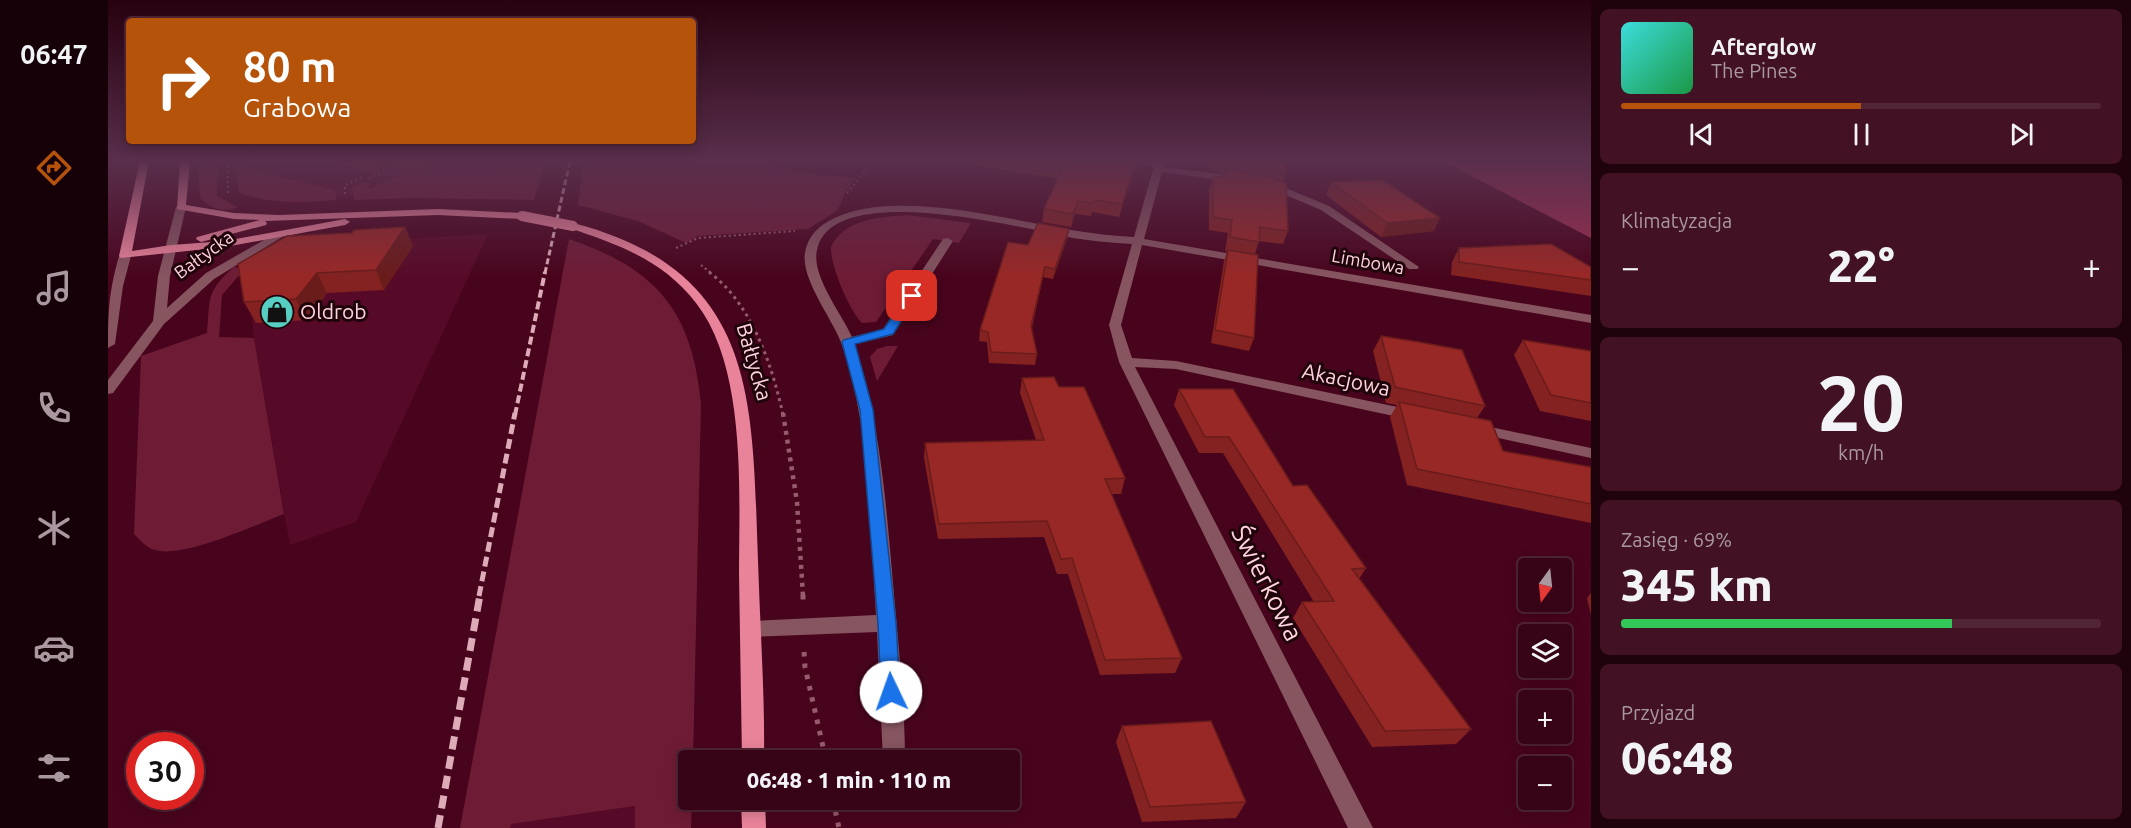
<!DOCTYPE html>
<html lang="pl">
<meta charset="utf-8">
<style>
body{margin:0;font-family:Ubuntu,sans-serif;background:#421123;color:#f1f3f6;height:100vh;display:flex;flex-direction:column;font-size:22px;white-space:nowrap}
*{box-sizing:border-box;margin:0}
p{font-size:20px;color:#aa98a1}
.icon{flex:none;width:33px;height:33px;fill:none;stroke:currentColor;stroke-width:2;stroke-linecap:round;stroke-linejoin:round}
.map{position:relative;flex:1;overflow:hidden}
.details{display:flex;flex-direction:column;gap:9px;padding:9px;background:#1e020c;width:540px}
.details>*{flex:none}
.hud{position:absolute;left:18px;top:18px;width:570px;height:126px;border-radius:6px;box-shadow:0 3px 15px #0003,0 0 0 2px #512535;background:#b45309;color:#fff;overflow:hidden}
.needle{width:39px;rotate:195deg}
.controls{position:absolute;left:1410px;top:558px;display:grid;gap:12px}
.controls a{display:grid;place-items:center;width:54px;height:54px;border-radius:6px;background:#370316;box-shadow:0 3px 15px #0003,0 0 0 2px #512535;font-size:30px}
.speed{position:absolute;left:18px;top:732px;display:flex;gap:12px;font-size:30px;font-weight:700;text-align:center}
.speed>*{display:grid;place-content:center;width:78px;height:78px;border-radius:50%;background:#370316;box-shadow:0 3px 15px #0003,0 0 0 2px #512535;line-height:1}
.speed .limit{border:9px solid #d22;background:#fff;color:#111}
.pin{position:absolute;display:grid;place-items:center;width:51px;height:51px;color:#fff;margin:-26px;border-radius:12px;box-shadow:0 3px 9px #0006}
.me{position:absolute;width:66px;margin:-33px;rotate:357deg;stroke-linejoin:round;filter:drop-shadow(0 0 4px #0008)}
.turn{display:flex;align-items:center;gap:21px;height:126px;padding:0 18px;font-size:27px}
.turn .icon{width:78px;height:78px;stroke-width:2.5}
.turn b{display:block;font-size:42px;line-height:51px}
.big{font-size:45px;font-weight:800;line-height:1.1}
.details .tile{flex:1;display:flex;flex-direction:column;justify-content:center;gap:9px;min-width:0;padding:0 21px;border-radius:9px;background:#421123}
.details .dial{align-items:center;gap:0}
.dial b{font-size:78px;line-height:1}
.song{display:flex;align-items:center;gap:18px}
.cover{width:72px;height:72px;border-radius:9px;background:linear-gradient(135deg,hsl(180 70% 55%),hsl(140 70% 35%))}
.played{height:6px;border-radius:3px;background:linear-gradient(90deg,#b45309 50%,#512535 50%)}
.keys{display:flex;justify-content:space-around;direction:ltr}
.heat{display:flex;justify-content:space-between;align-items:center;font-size:33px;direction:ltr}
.charge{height:9px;border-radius:4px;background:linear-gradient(90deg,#34c759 69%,#512535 0)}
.trip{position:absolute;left:570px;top:750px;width:342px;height:60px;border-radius:6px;background:#370316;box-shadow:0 3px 15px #0003,0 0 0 2px #512535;font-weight:800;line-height:60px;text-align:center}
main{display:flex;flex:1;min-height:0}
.dock{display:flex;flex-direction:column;width:108px;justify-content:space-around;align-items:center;background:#160109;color:#aa98a1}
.dock .icon{width:42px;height:42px}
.dock .current{color:#b45309}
.dock b{font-size:27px;color:#f1f3f6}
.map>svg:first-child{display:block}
.built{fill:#570a27}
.green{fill:#6e1c36}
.forest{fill:#9d2e50}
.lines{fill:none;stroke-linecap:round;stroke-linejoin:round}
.path-far3{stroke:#965c6e;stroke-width:2;stroke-dasharray:2 3;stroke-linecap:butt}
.path-far2{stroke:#965c6e;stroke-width:3;stroke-dasharray:3 4;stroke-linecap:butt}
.path-far1{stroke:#965c6e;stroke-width:4.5;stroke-dasharray:4 5;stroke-linecap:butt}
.path{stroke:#965c6e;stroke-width:5;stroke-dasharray:4.5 7;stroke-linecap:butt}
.minor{fill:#865560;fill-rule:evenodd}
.major{fill:#e8839a;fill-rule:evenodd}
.rail-far3{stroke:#ddacb8;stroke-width:3;stroke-dasharray:6 3;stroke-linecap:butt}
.rail-far2{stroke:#ddacb8;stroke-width:4;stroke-dasharray:8 4;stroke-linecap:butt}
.rail-far1{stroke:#ddacb8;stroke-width:5;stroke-dasharray:10 5;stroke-linecap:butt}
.rail{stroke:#ddacb8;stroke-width:7;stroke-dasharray:13 7;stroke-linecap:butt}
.major-bridge{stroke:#e8839a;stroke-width:10}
.wall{fill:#832221}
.shaded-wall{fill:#6a1c1b}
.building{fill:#982826;stroke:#6a1c1b;stroke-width:1.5}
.route{fill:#1a73e8;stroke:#114b97;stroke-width:1.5}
.labels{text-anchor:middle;stroke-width:6;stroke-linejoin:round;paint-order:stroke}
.far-street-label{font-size:18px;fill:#ffd3db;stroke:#1f040b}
.poi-label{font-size:21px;fill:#ffd3db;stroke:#1f040b;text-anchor:start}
.street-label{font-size:21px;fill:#ffd3db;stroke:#1f040b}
.near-street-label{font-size:26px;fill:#ffd3db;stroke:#1f040b}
</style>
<main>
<nav class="dock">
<b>06:47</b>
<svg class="icon current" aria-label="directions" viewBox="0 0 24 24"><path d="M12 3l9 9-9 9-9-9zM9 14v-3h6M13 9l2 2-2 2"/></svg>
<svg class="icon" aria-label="music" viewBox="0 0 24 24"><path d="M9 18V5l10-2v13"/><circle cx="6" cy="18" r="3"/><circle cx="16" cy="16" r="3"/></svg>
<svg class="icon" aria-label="phone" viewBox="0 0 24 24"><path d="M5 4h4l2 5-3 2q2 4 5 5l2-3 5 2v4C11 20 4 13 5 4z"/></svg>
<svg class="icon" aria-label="climate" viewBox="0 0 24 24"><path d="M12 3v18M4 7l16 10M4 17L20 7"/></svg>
<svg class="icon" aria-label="car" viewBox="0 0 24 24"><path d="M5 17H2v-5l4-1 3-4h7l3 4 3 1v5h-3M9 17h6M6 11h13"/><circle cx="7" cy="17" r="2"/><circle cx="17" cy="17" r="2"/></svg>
<svg class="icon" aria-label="filters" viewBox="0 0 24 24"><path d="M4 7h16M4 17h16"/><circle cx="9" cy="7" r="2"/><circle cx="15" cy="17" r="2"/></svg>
</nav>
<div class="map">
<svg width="1483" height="828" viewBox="0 0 1483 828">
<rect width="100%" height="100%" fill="#49041d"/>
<!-- built -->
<g class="built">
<path d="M130 161H341L267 196 218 200 131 180Z"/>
<path d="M380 234 248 522 182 545 146 338 140 284 198 245Z"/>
<path d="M528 806 527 828H402L403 824Z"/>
</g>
<!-- green -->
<g class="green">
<path d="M90 161H110L109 196 130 207C116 214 103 208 92 198Z"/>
<path d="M339 161H438L426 200 306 198 246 200 244 187 255 182 263 184 258 187 263 188 290 176H270L290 167 315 173Z"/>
<path d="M476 161H658L693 173 748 178 738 190 730 210 700 229 590 236 578 243 530 221 470 205Z"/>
<path d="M135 166 132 167 227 190 228 200C195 203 163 204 131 193L127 167Z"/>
<path d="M799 215 863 223 851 243 825 239 768 322 754 323C741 310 722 265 723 247 736 219 772 217 799 215Z"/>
<path d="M461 239C549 269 584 311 593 403L585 760H580V800H584L583 828H527V806L403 824 402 828H352Z"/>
<path d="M126 267 134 268V272L114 295 111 337 146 338 176 514C145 526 83 555 52 551 40 550 34 542 26 534L33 356 99 333C102 299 98 291 126 267Z"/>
<path d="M779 346H790L769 381 762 357 769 349Z"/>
</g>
<!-- forest -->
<path class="forest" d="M1335 161H1483V238Z"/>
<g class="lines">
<!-- path-far3 -->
<g class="path-far3">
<path d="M119 161 120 193"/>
<path d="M119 165 140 161"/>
<path d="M261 178 284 168 283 166"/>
<path d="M739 193 766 161"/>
<path d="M237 194V185L255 177"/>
<path d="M568 248 590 238 687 231"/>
<path d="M593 265 603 273"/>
</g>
<!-- path-far2 -->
<path class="path-far2" d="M601 272C644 304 664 365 675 415"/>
<!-- path-far1 -->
<path class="path-far1" d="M675 413 689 502 695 596"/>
<!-- path -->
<g class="path">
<path d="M695 595V600"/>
<path d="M696 652 697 667 718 760"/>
<path d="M725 800 731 828"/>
</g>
<!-- minor -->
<g class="minor">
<path d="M1029 161H1056L1055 167 1130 176 1135 179 1130 182 1054 172 1036 239 1483 315V323L1034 245 1013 325 1024 358 1068 361 1304 410 1312 415 1304 420 1068 369 1027 367 1265 828H1240L1011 362 1001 325 1024 244C1004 243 984 241 965 238 918 229 724 178 709 250 703 276 734 314 744 337L775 329 835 239 839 238 845 241 785 335 747 344C772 422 778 502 785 583 790 642 797 702 797 760H775L769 632 644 637 637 635 634 629 637 623 644 621 768 615C762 526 763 431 734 345 725 318 689 276 698 248 707 216 753 207 782 206 864 203 944 233 1026 237L1046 166Z"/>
<path d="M1157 182H1163L1221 206 1311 267 1309 269H1301L1213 210 1157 186Z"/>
<path d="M73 204 78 207 62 276 59 308 98 273 170 232 174 231 179 234 106 279 56 324 5 393 0 394V380L45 321 50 276 68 207Z"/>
<path d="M17 253 23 256 15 286 7 344 0 348C0 311 1 291 11 256Z"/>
<path d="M1368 424 1483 448V458L1363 432 1360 429Z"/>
</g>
<!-- major -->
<g class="major">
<path d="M32 161H41L24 251 63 245 117 241 237 219 242 222 237 225 117 247 13 258 11 256Z"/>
<path d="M72 161H82L78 205 126 213 171 215 330 209 414 213 419 216 414 219 330 215 157 221 159 223 158 225 93 242 88 239 89 237 152 220 126 219 69 209Z"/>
<path d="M465 223C651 271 644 400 650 561 652 627 657 694 656 760H634C633 698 632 635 631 573 631 494 639 368 588 303 556 261 510 244 461 228V224Z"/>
<path d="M633 800H657L658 828H634Z"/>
</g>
<!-- rail-far3 -->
<path class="rail-far3" d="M437 273 462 161"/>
<!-- rail-far2 -->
<path class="rail-far2" d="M407 415 437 272"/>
<!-- rail-far1 -->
<path class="rail-far1" d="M371 596 407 413"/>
<!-- rail -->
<path class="rail" d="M330 828 372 595"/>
<!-- major-bridge -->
<path class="major-bridge" d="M414 216 465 226"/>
</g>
<!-- wall -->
<g class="wall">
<path d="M215 161H339L315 173 285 166 269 173Z"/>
<path d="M845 161H1009L1027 164 1024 176 1011 217 984 212 983 216 967 214 963 227 934 222 936 209 950 179Z"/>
<path d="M1099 161H1177L1178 172 1174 182 1180 231 1175 244 1151 241 1147 254 1146 338 1141 351 1103 343 1116 261 1119 251H1117L1120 233 1101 230V190L1105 178 1113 176 1114 172 1105 171Z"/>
<path d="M1223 182 1326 231 1273 237 1218 195Z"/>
<path d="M297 227 305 246 276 290 219 293 199 320 148 323 136 302 244 233Z"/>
<path d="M961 229 959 239 945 279 935 277 924 328 929 354 927 365 881 363 879 342 871 341 872 330 920 245Z"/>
<path d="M1351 248 1483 267V296L1343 275 1344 262Z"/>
<path d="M1273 336 1377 406 1369 418 1395 451 1483 467V523L1299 485 1282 417 1289 405 1278 403 1265 351Z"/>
<path d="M1415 340 1483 351V421L1432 411 1406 355Z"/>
<path d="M914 378 951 387 1017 478 1013 494H1003L1074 658 1067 673 992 675 960 574H949L936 537 830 539 816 458 817 443 928 440 912 393Z"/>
<path d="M1071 389 1185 486 1258 568 1251 579 1363 729 1348 744 1264 747 1185 618 1194 602H1206L1115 453H1091L1066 405Z"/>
<path d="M1483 593V615L1479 598Z"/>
<path d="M1014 726 1138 802 1128 818 1034 822 1008 742Z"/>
</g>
<!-- shaded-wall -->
<g class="shaded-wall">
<path d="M265 161H283L285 166 269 173Z"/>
<path d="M312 161H339L315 173Z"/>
<path d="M1027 164 1024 176 1011 217 1014 204Z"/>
<path d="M970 201 967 214 963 227 965 214Z"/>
<path d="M1332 218 1326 231 1273 237 1279 223Z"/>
<path d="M297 227 305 246 276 290 268 270Z"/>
<path d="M961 229 959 239 945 279 947 269Z"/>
<path d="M209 273 219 293 199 320 188 299Z"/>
</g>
<!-- building -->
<g class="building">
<path d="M919 161H1009L1027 164 1014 204 987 200 985 203 970 201 965 214 936 209 955 167Z"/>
<path d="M1129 161H1177L1178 172 1162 166Z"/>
<path d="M1115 170 1157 175 1178 183 1180 231 1152 227 1151 242 1122 237 1124 220 1105 217V178L1118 175Z"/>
<path d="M1274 180 1332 218 1279 223 1223 182Z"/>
<path d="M930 223 961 229 947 269 937 267 923 326 929 354 883 352 880 332 872 330 900 242 920 245Z"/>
<path d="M297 227 268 270 209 273 188 299 136 302 130 264 179 236 244 233 246 230Z"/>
<path d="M1443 244 1483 267V280L1351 262V248Z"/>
<path d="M1120 250 1150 255 1146 338 1107 330Z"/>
<path d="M1273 336 1311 342 1354 350 1377 406 1287 387Z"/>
<path d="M1415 340 1483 351V403L1443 395Z"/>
<path d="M946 377 951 387H976L1017 478 997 479 1074 658 997 660 964 558 953 559 939 521 831 524 817 443 936 440 914 378Z"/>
<path d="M1071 389H1125L1185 486 1199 485 1258 568 1244 569 1363 729 1277 731 1194 602 1226 601 1121 437H1097Z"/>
<path d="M1291 402 1383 421 1395 451 1483 467V504L1309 469Z"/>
<path d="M1103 721 1138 802 1042 807 1014 726Z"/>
</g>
<!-- sky -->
<linearGradient id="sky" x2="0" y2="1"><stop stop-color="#280210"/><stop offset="0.58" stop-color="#592f4c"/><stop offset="1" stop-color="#592f4c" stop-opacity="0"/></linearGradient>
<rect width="1483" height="277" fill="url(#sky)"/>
<!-- route -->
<path class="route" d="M804 292 809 296 785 334 747 344 765 410 788 623 792 692 789 698 783 701 776 698 773 692 770 623 752 410 734 342 736 340 776 329 800 293Z"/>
<!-- icons -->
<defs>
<symbol id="shop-disc" viewBox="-11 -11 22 22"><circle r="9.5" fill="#57cec2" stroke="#1f040b"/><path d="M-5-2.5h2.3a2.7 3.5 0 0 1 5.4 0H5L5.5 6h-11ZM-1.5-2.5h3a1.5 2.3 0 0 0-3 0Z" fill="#111"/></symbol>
</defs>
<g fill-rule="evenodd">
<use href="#shop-disc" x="150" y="293" width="38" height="38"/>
</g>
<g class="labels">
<!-- far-street labels -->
<g class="far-street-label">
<text transform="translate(96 255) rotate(-36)" y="6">Bałtycka</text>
<text transform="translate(1260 262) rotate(10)" y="6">Limbowa</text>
</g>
<!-- poi labels -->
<g class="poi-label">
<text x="192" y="319">Oldrob</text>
</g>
<!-- street labels -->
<g class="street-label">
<text transform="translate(646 362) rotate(74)" y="7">Bałtycka</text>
<text transform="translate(1238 380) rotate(12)" y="7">Akacjowa</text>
</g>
<!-- near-street labels -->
<g class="near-street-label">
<text transform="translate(1159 583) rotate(63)" y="9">Świerkowa</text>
</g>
</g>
</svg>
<div class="controls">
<a><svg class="needle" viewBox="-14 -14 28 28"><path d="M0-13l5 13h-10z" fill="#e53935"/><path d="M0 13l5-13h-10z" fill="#aa98a1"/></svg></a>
<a><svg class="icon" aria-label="layers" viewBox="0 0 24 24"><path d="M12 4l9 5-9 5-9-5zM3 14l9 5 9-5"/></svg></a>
<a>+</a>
<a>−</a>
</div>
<div class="speed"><div class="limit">30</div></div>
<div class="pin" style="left:804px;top:296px;background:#d93025"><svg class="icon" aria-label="arrive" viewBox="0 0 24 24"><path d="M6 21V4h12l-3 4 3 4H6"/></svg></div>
<svg class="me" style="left:783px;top:692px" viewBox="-20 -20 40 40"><circle r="19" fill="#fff"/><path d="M0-13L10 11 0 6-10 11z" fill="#1a73e8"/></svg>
<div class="trip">06:48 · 1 min · 110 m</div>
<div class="hud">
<div class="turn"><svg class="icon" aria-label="right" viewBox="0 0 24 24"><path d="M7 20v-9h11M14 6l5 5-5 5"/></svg><div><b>80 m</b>Grabowa</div></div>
</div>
</div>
<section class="details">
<div class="tile">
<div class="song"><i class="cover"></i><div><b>Afterglow</b><p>The Pines</p></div></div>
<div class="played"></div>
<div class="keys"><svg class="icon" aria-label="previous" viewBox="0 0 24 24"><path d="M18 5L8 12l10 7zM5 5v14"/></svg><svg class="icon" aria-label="pause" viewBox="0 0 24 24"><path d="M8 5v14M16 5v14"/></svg><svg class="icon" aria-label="next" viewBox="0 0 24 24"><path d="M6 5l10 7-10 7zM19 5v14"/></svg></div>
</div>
<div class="tile"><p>Klimatyzacja</p>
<div class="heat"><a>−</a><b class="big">22°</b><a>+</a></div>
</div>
<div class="tile dial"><b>20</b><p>km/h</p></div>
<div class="tile"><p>Zasięg · 69%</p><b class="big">345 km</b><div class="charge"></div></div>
<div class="tile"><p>Przyjazd</p><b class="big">06:48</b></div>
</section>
</main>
